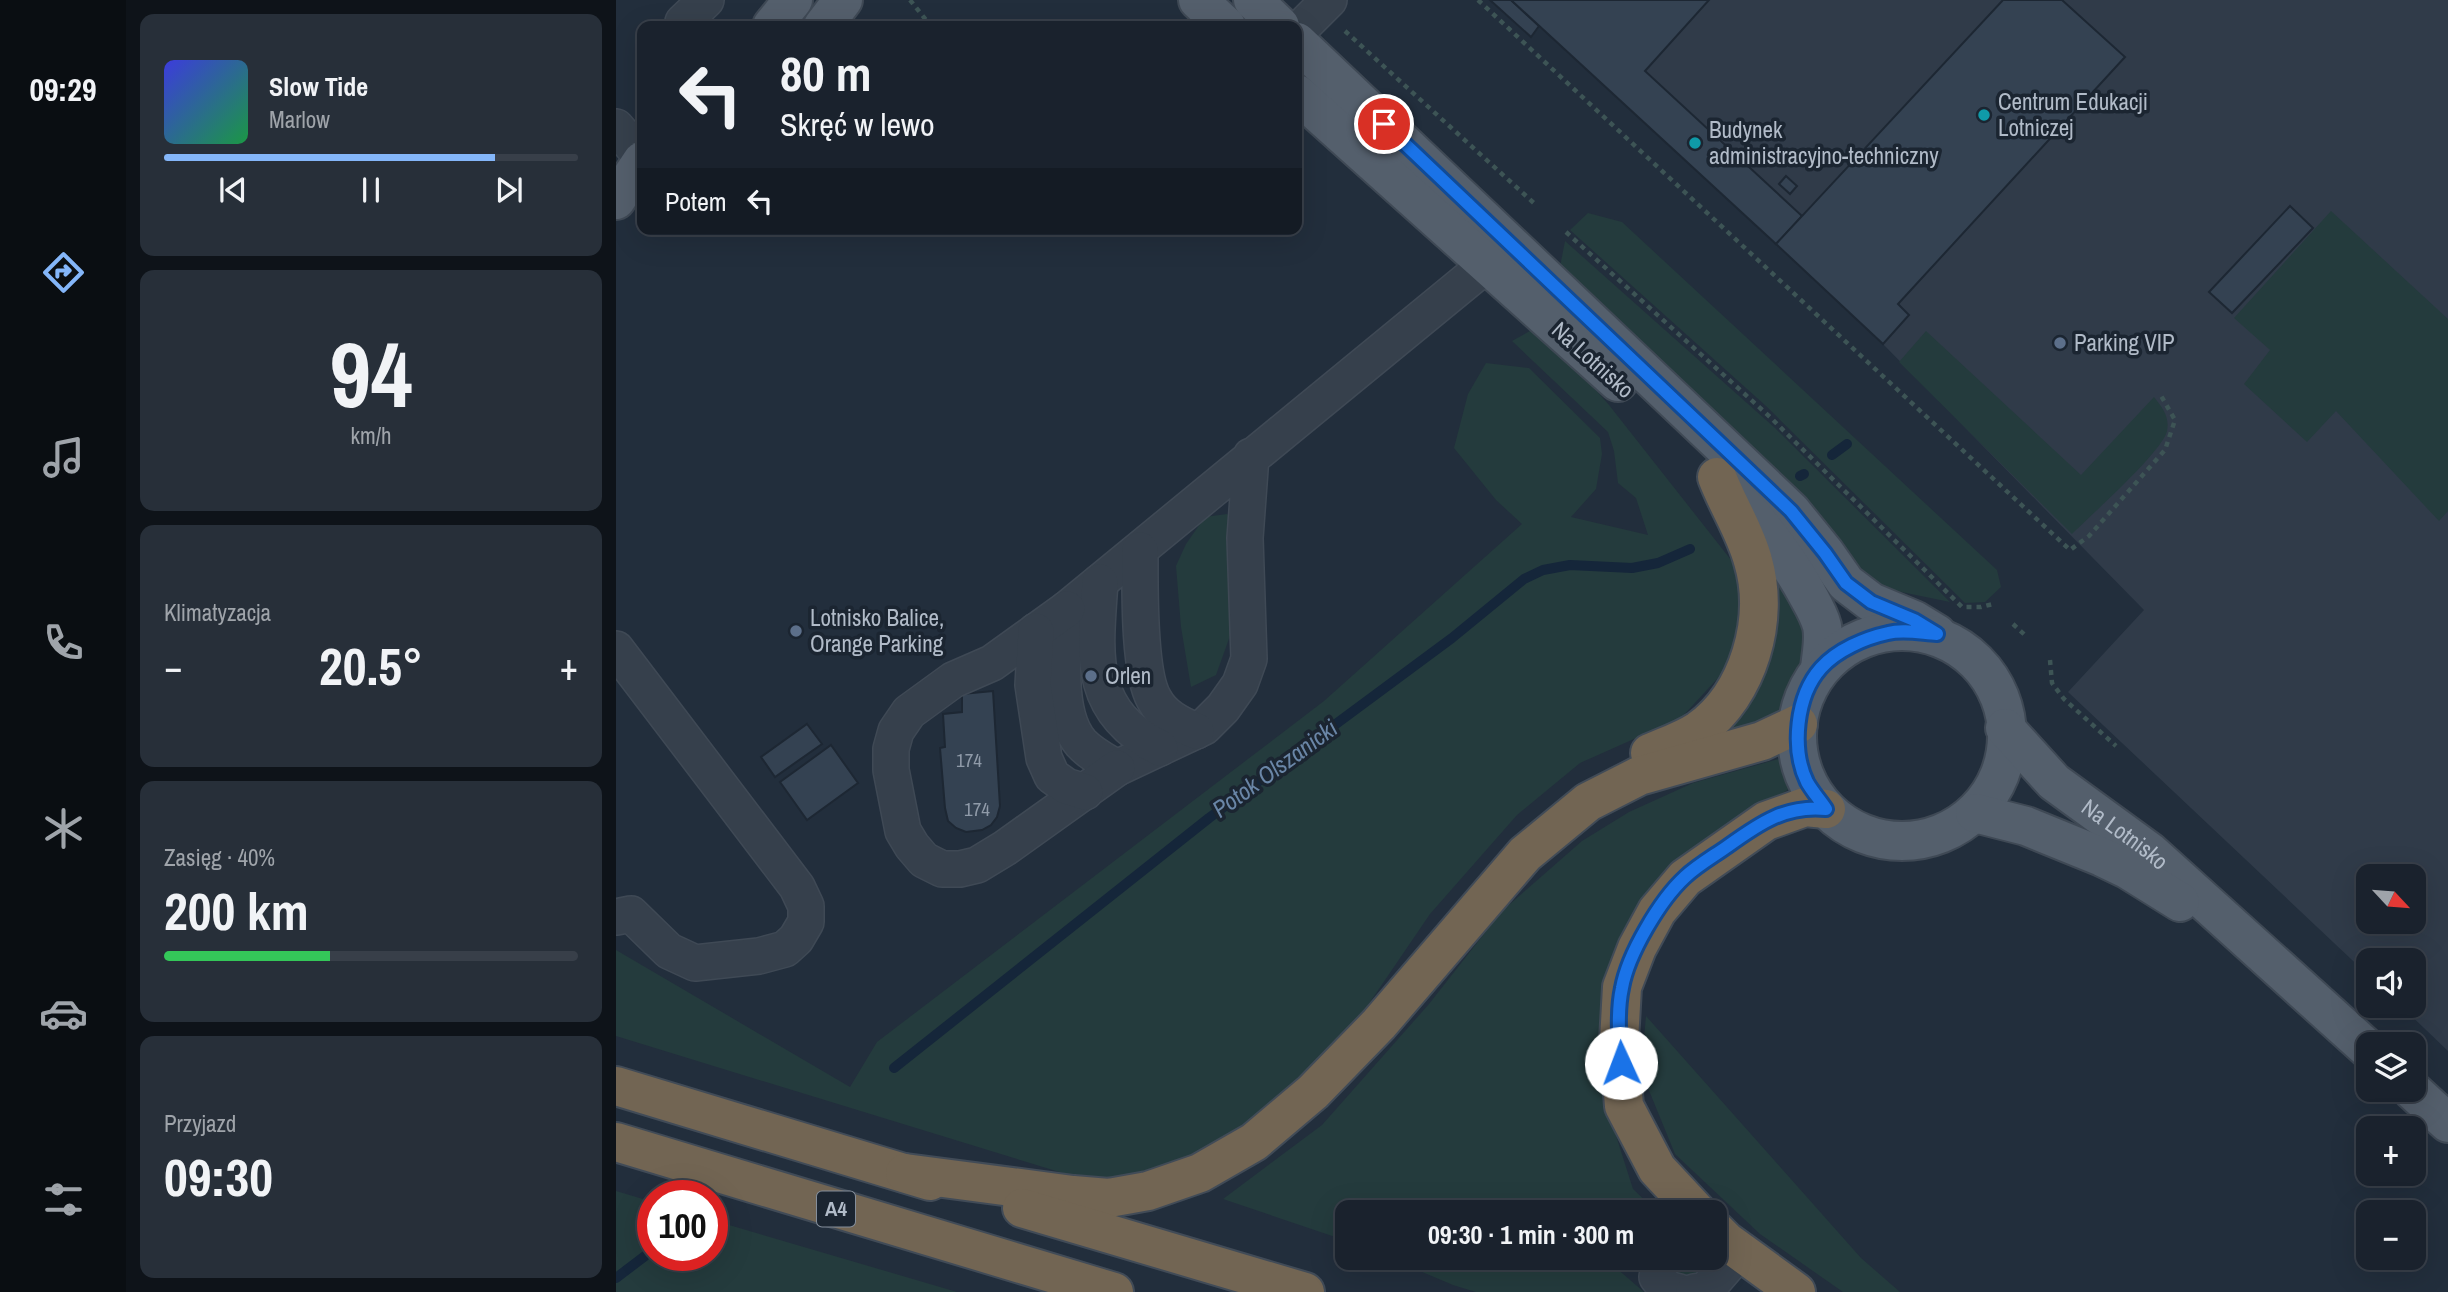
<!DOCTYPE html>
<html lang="pl">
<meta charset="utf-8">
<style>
body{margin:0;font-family:"Archivo Narrow",sans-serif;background:#272f39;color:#f1f3f6;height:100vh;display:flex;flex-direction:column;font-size:26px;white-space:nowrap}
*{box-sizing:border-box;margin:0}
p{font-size:23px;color:#9fa4aa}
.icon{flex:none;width:38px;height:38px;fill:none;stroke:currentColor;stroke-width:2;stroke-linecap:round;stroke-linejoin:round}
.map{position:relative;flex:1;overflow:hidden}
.panel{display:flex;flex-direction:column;gap:14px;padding:14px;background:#0e1319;width:490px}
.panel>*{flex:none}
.guide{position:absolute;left:21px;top:21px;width:665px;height:214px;border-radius:14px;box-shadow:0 7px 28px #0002,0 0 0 2px #383f49;background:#1a222d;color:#f1f3f6;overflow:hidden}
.needle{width:46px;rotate:116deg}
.tools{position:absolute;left:1740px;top:864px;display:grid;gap:14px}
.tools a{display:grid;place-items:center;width:70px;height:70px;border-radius:14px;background:#1a222d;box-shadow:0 7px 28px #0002,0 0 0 2px #383f49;font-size:35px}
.speed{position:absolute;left:21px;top:1180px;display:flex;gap:14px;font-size:35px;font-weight:700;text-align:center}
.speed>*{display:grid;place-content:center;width:91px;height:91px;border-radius:50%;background:#1a222d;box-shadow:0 7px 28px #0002,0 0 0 2px #383f49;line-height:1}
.speed .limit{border:10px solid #d22;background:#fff;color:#111}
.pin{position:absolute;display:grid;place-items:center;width:60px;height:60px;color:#fff;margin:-30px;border:4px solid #fff;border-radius:50%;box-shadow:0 2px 7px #0007}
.me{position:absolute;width:77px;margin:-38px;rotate:358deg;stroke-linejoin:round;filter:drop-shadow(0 0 5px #0008)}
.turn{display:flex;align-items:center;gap:24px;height:147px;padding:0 28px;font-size:32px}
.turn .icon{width:91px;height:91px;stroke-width:2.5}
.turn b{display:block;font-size:49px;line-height:60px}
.then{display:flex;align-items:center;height:66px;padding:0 28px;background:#0003;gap:14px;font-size:26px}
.big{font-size:52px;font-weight:700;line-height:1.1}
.panel .card{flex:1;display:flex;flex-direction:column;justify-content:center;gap:10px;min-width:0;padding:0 24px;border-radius:14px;background:#272f39}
.panel .dial{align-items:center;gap:0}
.dial b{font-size:91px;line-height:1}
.song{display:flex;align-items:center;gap:21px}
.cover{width:84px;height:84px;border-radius:10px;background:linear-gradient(135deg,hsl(240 70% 55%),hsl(140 70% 35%))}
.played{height:7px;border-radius:4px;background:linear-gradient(90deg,#84b6f9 80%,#383f49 80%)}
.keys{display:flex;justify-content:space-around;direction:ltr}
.heat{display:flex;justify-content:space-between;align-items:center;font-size:38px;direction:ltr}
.charge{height:10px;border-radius:5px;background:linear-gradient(90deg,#34c759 40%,#383f49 0)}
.trip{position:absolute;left:719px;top:1200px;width:392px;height:70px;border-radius:14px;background:#1a222d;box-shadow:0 7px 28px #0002,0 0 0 2px #383f49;font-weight:700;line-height:70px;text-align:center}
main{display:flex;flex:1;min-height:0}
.menu{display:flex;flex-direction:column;width:126px;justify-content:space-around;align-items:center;background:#0a0e12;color:#9fa4aa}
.menu .icon{width:49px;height:49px}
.menu .selected{color:#84b6f9}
.menu b{font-size:32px;color:#f1f3f6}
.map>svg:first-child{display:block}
.airport{fill:#303b49;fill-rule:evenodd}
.green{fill:#243b3d}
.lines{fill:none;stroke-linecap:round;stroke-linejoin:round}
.stream{stroke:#15263a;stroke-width:10}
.building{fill:#344252;stroke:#1d2733;stroke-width:2}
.minor-casing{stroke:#3f4955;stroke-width:38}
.major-casing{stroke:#3f4955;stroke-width:42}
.highway-casing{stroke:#414b57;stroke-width:42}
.path{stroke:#3d5455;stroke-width:4.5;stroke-dasharray:5 5;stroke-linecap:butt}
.minor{stroke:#36404c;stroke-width:35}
.major{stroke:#545f6c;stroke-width:38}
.highway{stroke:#726553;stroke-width:38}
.route-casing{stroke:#114b97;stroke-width:18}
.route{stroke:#1a73e8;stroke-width:12}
.culture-dot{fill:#0f9aa8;stroke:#1b2531;stroke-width:2.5}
.service-dot{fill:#5c6f8a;stroke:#1b2531;stroke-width:2.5}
.labels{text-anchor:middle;stroke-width:7;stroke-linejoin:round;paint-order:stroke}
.number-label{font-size:19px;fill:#909ba9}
.shield{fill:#1b2531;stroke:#848e9b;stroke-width:2}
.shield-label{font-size:21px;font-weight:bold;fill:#b1bbc8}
.poi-label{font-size:23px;fill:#b1bbc8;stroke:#1b2531;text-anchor:start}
.street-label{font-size:23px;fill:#b1bbc8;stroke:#1b2531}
.water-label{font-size:24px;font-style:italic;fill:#6a86a7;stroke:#1b2531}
</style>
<main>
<nav class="menu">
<b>09:29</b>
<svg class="icon selected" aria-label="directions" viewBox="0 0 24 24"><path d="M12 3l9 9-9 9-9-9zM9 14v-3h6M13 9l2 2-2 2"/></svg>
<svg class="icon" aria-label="music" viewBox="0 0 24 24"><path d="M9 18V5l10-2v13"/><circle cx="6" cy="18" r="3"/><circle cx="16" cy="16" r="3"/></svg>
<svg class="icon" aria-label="phone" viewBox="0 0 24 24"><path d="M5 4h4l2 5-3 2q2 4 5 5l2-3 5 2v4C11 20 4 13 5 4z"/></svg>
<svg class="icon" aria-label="climate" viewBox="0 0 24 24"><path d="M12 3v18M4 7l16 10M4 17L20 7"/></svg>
<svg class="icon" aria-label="car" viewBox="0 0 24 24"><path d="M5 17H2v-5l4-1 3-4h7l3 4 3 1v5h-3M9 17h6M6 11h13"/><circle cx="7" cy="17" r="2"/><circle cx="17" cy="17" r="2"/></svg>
<svg class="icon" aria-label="filters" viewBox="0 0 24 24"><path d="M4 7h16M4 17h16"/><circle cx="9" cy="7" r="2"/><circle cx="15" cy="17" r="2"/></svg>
</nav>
<section class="panel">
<div class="card">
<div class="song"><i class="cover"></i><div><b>Slow Tide</b><p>Marlow</p></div></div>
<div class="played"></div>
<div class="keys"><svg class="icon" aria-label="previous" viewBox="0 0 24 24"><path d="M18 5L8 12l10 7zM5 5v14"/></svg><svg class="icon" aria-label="pause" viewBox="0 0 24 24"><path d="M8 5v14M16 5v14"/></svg><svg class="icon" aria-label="next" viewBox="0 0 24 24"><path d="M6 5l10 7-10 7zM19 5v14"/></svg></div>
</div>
<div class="card dial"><b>94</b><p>km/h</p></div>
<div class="card"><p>Klimatyzacja</p>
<div class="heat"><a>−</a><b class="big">20.5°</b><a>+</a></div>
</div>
<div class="card"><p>Zasięg · 40%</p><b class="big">200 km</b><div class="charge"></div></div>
<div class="card"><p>Przyjazd</p><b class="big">09:30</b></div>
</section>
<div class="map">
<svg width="1832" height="1292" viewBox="0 0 1832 1292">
<rect width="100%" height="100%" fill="#222e3c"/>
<!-- airport -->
<path class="airport" d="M874 0H1832V1051L1785 1006H1797V961H1752V975L1452 692 1528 610 1267 344 1160 244 924 26 915 37ZM1752 877H1797V922H1752Z"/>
<!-- green -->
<g class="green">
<path d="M1715 211 1832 319V511L1823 521 1720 411 1691 442 1628 384 1654 350 1618 318Z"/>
<path d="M972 213 1006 222 1381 570 1385 587 1369 602 1349 603 1150 406 954 230Z"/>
<path d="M949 241 1159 428 1334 602 1261 587 1188 502 1092 404 943 272Z"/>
<path d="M923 326 993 405 1119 565 1130 611 1113 666 1065 718 964 763 901 815 814 914 737 1027 670 1098 599 1147 517 1178H463L0 1036V950L234 1087 261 1042 708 701 906 524 880 500 838 448 852 394 870 363 913 368 984 438 986 454 980 489 955 517 1032 535 1020 498 1002 483 998 451 992 432 896 341Z"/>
<path d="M1310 331 1465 475 1538 397C1546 407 1554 417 1551 431 1547 451 1474 516 1456 534L1283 362Z"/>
<path d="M611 514 617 519 619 622 600 675 575 687 565 627 560 566 570 544 589 517Z"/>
<path d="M1151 571C1160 579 1184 599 1188 610 1201 650 1183 701 1146 723 1135 730 1118 732 1105 735Z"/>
<path d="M1166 758 1175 788 1095 836 1044 884 988 1098 1017 1189 1042 1213H732L731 1241 607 1199 706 1125 813 1004 886 911 966 841 1013 812 1077 783Z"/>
<path d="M1030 1016 1245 1258 1284 1292H1227L1144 1234 1059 1154 1025 1071Z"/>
<path d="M0 1191 37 1202V1255H96V1220L341 1292H0Z"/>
<path d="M773 1258H1005L999 1267 1028 1292H860L837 1285Z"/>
<path d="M1053 1258H1091L1093 1259 1074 1284 1048 1266Z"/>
</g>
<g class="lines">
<!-- stream -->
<g class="stream">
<path d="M1216 455 1231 444"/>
<path d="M1184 476 1188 474"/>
<path d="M278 1068 593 818 836 638 908 579 927 570 954 565 1016 568 1042 563 1074 549"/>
<path d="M0 1278 29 1256"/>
</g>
</g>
<!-- building -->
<g class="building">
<path d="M874 0H895L923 26 915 37Z"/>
<path d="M895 0H1093L1029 71 1186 216 1160 244Z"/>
<path d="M1387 0H1446L1509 57 1282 304 1293 315 1267 344 1160 244Z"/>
<path d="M1170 176 1181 186 1174 194 1163 184Z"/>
<path d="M1674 206 1697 228 1616 313 1593 292Z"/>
<path d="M377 691 384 806 381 817 375 825 366 830 350 832 340 828 332 821 329 808 324 748 329 747 327 714 346 712V694Z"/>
<path d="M191 724 206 744 159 777 145 757Z"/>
<path d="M215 745 242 783 191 820 164 782Z"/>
<path d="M1015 1258H1044L1030 1272Z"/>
</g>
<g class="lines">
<defs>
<g id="minor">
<path d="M67 22 90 0"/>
<path d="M681 32 713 0"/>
<path d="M0 127 26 157"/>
<path d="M635 456 629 538 633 659 624 684 607 708 588 727 501 768C489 761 475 754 465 743 439 713 447 646 451 609 591 495 730 379 870 265"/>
<path d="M524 550C524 584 522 671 538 699 547 716 563 724 580 731"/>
<path d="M484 582C479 654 470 711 544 748"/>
<path d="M451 609 376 663 337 680 293 712 280 731 275 749V770L287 831 296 846 308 860 326 869H344L361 865 389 848 501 768"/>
<path d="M420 631 417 685 428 758 436 776 450 786 469 792"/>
<path d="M0 649 181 887 190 906V922L180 939 169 949 143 956 79 963 53 951 15 914 0 917"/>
<path d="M1041 1277 1051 1289 1063 1292"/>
<path d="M1078 1292 1090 1290 1123 1252"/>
</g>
<g id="major">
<path d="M582 0 610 26"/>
<path d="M637 0 664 26"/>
<path d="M156 26 177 0"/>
<path d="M207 26 227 0"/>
<path d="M681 42 1175 511 1209 553 1230 583 1255 602 1298 620 1321 634"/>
<path d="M681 94 1002 382"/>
<path d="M0 200 26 161"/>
<path d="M1109 485C1140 518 1168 552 1190 592 1196 603 1203 614 1206 626 1209 640 1205 655 1204 669"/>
<circle cx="1286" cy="736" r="105"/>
<path id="s1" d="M1389 728 1438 782 1534 852 1752 1049"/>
<path d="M1359 813 1410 826 1486 857 1511 869 1564 902"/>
<path d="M1796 1090 1832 1123"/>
</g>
<g id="highway">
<path d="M1034 753C1050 746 1068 740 1083 730 1133 694 1154 619 1137 561 1129 531 1112 506 1101 477"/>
<path d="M0 1086 314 1181"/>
<path d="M0 1142 498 1292"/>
<path d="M289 1173 457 1195 493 1198 532 1191 584 1173 638 1142 697 1092 763 1024 909 854 972 802 1023 776 1146 741 1182 724"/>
<path d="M406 1208 689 1292"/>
<path d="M1082 1213 1041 1169 1008 1106 1003 1041 1006 987 1021 948 1041 911 1069 878 1150 821 1189 807 1210 809"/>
<path d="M1099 1230 1110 1241 1180 1292"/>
</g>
</defs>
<!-- minor casing -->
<use href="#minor" class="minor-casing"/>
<!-- major casing -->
<use href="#major" class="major-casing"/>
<!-- highway casing -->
<use href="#highway" class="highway-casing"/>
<!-- path -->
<g class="path">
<path d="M294 0 314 25"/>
<path d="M862 0 1454 550 1473 536 1549 450 1559 420 1544 394"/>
<path d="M729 31 920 205"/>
<path d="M950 232 1154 417 1346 607H1365L1377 604"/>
<path d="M1397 624 1411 637"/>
<path d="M1434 660 1436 683 1448 699 1500 746"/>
</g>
<!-- minor -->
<use href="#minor" class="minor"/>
<!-- major -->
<use href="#major" class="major"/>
<!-- highway -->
<use href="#highway" class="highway"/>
</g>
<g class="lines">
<defs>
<path id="route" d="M768 124 1175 511 1209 553 1230 583 1255 602 1298 620 1321 634C1305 633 1287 629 1272 633 1249 638 1221 650 1205 668 1180 696 1175 749 1191 782 1196 791 1204 800 1210 809 1170 805 1144 823 1112 846 1098 856 1082 865 1069 877 1044 900 1012 954 1006 988 1001 1011 1003 1039 1005 1063"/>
</defs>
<!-- route casing -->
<use href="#route" class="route-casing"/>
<!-- route -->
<use href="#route" class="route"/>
</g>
<!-- markers -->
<g class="culture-dot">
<circle cx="1368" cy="115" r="7"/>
<circle cx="1079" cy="143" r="7"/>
</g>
<g class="service-dot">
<circle cx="1444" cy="343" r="7"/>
<circle cx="180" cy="631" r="7"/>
<circle cx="475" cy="676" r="7"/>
</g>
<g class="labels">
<!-- number labels -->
<g class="number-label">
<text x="353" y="767">174</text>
<text x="361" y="816">174</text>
</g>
<!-- shield labels -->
<rect class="shield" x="201" y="1191.5" width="38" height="35" rx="5"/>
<g class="shield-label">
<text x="220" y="1216">A4</text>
</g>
<!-- poi labels -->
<g class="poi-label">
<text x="1382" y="110">Centrum Edukacji<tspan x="1382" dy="26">Lotniczej</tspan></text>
<text x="1093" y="138">Budynek<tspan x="1093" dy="26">administracyjno-techniczny</tspan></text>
<text x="1458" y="351">Parking VIP</text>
<text x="194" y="626">Lotnisko Balice,<tspan x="194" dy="26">Orange Parking</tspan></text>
<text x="489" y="684">Orlen</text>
</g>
<!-- street labels -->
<g class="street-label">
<text transform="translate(977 360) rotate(42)" y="8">Na Lotnisko</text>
<text dy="8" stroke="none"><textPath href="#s1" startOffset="161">Na Lotnisko</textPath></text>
</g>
<!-- water labels -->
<g class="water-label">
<text transform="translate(659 769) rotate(-36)" y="8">Potok Olszanicki</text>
</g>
</g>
</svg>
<div class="tools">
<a><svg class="needle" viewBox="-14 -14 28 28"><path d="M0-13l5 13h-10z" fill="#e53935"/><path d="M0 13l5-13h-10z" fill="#9fa4aa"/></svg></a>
<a><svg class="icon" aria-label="sound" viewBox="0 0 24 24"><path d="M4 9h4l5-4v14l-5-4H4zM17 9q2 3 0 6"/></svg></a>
<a><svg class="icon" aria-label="layers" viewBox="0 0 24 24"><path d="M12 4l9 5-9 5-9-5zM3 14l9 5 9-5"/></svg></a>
<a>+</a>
<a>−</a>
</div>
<div class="speed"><div class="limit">100</div></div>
<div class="pin" style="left:768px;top:124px;background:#d93025"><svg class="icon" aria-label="arrive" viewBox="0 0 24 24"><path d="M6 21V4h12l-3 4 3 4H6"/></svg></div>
<svg class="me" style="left:1005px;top:1063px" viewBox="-20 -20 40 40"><circle r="19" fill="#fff"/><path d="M0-13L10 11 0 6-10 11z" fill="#1a73e8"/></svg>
<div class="trip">09:30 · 1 min · 300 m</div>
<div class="guide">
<div class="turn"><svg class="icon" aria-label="left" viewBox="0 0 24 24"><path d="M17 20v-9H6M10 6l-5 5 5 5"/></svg><div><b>80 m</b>Skręć w lewo</div></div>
<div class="then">Potem<svg class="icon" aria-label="left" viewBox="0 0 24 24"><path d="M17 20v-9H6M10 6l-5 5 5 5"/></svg></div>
</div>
</div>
</main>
